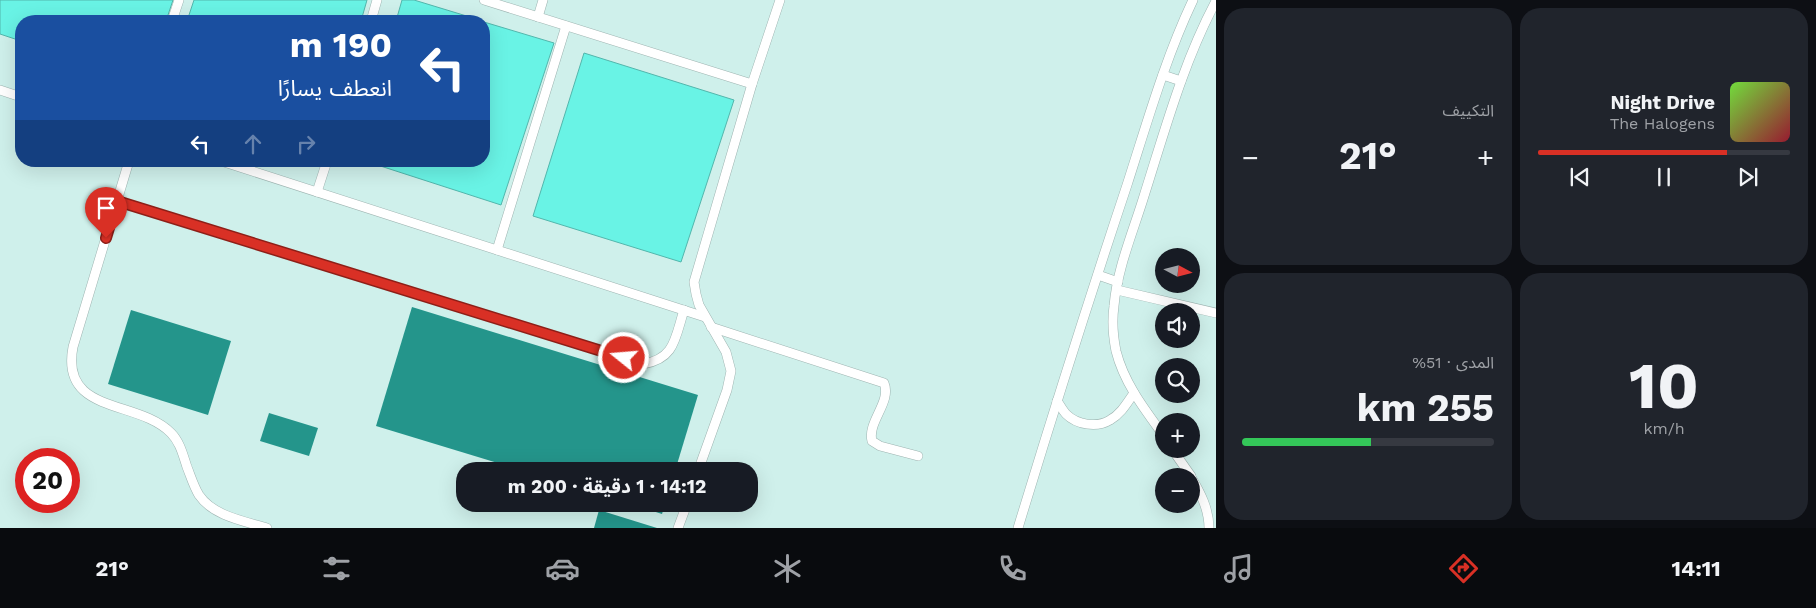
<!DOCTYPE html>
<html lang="ar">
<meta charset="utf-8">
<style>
body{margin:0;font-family:"Work Sans","Noto Sans Arabic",sans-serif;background:#20242c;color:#f1f3f6;direction:rtl;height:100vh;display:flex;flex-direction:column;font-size:19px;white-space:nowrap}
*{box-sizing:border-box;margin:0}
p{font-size:16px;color:#9ea1a6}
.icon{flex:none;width:28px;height:28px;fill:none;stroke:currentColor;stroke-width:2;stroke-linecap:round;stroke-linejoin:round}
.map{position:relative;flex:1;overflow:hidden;direction:ltr}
.drawer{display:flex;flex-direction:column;gap:8px;padding:8px;background:#0d0f14;width:600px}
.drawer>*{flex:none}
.hud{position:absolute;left:15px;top:15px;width:475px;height:152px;border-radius:20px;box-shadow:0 5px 20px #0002;direction:rtl;background:#1a4fa0;color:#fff;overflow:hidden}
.needle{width:32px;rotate:97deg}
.controls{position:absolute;left:1155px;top:248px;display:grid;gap:10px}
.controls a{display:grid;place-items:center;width:45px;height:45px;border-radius:50%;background:#171b24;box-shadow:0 5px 20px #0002;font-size:25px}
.speed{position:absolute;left:15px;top:448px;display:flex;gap:10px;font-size:25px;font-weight:700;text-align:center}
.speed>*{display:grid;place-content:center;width:65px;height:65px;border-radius:50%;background:#171b24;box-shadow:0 5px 20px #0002;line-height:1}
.speed .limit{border:8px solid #d22;background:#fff;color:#111}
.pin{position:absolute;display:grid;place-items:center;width:42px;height:42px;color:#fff;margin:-51px -21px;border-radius:50% 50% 50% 0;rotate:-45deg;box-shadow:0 0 5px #0007}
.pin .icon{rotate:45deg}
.me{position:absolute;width:55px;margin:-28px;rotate:287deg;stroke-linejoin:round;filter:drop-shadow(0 0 4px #0008)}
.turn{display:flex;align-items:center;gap:18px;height:105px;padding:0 15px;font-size:22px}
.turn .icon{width:65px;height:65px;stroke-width:2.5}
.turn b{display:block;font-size:35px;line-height:42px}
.lanes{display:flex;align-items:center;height:48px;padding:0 15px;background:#0003;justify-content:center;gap:25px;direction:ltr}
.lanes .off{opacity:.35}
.big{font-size:38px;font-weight:700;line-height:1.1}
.drawer .widget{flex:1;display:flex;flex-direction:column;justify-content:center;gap:8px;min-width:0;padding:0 18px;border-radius:20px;background:#20242c}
.drawer .dial{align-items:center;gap:0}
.dial b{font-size:65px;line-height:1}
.song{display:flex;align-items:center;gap:15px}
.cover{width:60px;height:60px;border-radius:8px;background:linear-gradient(135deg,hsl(100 70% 55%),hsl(350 70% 35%))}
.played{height:5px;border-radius:2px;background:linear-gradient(90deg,#d93025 75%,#363941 75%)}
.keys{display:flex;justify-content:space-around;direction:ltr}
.heat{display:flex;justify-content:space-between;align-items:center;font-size:28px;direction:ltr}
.charge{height:8px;border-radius:4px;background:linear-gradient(90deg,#34c759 51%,#363941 0)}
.drawer .tiles{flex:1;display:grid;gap:8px;grid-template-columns:repeat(2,1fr)}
.trip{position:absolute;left:456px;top:462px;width:302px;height:50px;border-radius:20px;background:#171b24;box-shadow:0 5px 20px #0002;font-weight:700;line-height:50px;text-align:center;direction:rtl}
.tab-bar{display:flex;height:80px;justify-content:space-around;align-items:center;background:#090b0e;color:#9ea1a6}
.tab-bar .icon{width:35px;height:35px}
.tab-bar .selected{color:#d93025}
.tab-bar b{font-size:22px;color:#f1f3f6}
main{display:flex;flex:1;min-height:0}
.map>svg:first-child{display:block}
.built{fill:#cff0eb;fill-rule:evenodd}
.water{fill:#69f3e5;stroke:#52b6ac}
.building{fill:#24958b}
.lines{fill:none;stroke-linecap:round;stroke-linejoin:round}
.lane-casing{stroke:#9eb4b1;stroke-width:10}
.lane{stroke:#fff;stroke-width:9}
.route-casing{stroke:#8d1f18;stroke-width:12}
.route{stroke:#d93025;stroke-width:9}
</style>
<main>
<section class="drawer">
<div class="tiles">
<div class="widget">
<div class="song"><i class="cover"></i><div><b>Night Drive</b><p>The Halogens</p></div></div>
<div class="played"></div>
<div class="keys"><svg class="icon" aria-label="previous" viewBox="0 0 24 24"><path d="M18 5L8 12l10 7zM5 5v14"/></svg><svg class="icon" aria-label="pause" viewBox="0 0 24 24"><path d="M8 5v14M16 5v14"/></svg><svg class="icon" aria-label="next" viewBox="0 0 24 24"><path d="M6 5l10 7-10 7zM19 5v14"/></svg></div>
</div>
<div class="widget"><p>التكييف</p>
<div class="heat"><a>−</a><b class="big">21°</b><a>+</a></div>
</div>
<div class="widget dial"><b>10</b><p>km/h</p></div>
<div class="widget"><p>المدى · 51%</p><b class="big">255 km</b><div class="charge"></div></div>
</div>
</section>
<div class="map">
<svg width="1216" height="528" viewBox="0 0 1216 528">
<rect width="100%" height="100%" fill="#e4fbf7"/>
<!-- built -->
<path class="built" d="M0 0H1216V528H0ZM21 21H484V161H21ZM1164 256H1191V284H1164ZM1164 311H1191V339H1164ZM1164 366H1191V394H1164ZM1164 421H1191V449H1164ZM26 459H69V501H26ZM465 471H750V504H465ZM1164 476H1191V504H1164Z"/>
<!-- water -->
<g class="water">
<path d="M0 0H173L166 21H21V41L0 34Z"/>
<path d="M194 0H367L361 21H187Z"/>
<path d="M402 0H414L483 21H396Z"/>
<path d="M484 22 554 43 501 205 365 161H484Z"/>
<path d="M584 53 734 100 681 262 533 216Z"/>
</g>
<!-- building -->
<g class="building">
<path d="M412 307 698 395 675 471H524L376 426Z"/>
<path d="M131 310 231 341 208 415 108 384Z"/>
<path d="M269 413 318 428 309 456 260 441Z"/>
<path d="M631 504H665L662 514Z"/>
<path d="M599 510 657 528H594Z"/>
</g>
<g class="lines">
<defs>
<g id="lane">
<path d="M484 0 752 84"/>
<path d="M538 17 543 0"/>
<path d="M172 21 179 0"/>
<path d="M371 21 377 0"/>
<path d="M1163 75 1181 81"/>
<path d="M0 90 21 97"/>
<path d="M129 161 73 347C60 415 138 399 171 433 180 442 183 455 187 467 191 477 194 487 199 495 213 516 244 521 267 528"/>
<path d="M221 161 705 317"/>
<path d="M317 192 327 161"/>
<path d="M117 201 643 364C675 359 675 338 684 310"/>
<path d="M497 250 566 26"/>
<path d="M1098 275 1118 282"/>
<path d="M1117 290 1216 313"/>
<path d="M711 327 884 383C892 402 867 422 872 441L880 446 918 456"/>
<path d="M1057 401C1060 405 1063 411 1066 414 1077 425 1097 428 1110 420 1121 414 1127 403 1134 393"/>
<path d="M1164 436C1145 410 1124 383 1116 351 1113 336 1112 320 1114 306 1117 269 1133 232 1144 196 1165 130 1183 63 1216 1"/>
<path d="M1172 449 1191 476"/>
<path d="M698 471 727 390 731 371 726 352 699 305 696 294 694 282 752 84 780 0"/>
<path d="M1191 477C1200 492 1209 509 1209 528"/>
<path d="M678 528 687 504"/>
<path d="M1018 528C1053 413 1089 299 1127 185 1147 123 1165 59 1193 0"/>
</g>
</defs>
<!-- lane casing -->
<use href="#lane" class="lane-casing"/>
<!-- lane -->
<use href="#lane" class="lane"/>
</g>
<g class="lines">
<defs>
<path id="route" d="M106 238 117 201 624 358"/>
</defs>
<!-- route casing -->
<use href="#route" class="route-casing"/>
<!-- route -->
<use href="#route" class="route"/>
</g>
</svg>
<div class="controls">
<a><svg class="needle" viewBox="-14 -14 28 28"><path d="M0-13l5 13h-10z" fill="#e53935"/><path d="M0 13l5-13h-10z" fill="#9ea1a6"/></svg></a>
<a><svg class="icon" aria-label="sound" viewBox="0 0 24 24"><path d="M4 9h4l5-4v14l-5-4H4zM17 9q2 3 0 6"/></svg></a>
<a><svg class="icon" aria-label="search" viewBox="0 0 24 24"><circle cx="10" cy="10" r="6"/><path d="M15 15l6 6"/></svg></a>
<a>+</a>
<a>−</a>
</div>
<div class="speed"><div class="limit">20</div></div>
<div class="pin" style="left:106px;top:238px;background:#d93025"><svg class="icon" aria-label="arrive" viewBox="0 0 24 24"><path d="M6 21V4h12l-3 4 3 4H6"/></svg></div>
<svg class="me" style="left:624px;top:358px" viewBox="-20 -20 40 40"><circle r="17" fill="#d93025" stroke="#fff" stroke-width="3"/><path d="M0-11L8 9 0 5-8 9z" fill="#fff"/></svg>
<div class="trip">14:12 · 1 دقيقة · 200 m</div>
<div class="hud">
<div class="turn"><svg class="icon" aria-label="left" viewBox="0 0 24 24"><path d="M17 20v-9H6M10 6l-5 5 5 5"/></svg><div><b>190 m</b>انعطف يسارًا</div></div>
<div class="lanes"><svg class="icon" aria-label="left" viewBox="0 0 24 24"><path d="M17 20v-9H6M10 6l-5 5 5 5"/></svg><svg class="icon off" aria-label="ahead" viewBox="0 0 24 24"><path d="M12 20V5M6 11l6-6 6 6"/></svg><svg class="icon off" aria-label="right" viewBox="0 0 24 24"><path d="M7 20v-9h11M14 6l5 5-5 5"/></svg></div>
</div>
</div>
</main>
<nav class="tab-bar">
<b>14:11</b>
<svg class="icon selected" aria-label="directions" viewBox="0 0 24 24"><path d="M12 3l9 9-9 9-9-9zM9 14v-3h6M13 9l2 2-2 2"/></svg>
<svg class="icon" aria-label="music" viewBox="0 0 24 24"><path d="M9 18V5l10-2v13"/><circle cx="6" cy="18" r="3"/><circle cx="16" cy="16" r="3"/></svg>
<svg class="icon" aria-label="phone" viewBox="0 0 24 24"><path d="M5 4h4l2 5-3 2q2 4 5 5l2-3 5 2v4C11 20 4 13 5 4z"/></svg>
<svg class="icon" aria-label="climate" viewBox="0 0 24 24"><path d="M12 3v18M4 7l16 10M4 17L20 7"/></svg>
<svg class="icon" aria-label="car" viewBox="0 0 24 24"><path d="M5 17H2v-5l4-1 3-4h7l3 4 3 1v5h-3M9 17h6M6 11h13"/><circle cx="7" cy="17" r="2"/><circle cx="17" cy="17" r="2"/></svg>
<svg class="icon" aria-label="filters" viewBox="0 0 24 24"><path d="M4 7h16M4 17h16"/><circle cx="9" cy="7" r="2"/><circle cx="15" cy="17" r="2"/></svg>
<b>21°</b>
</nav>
